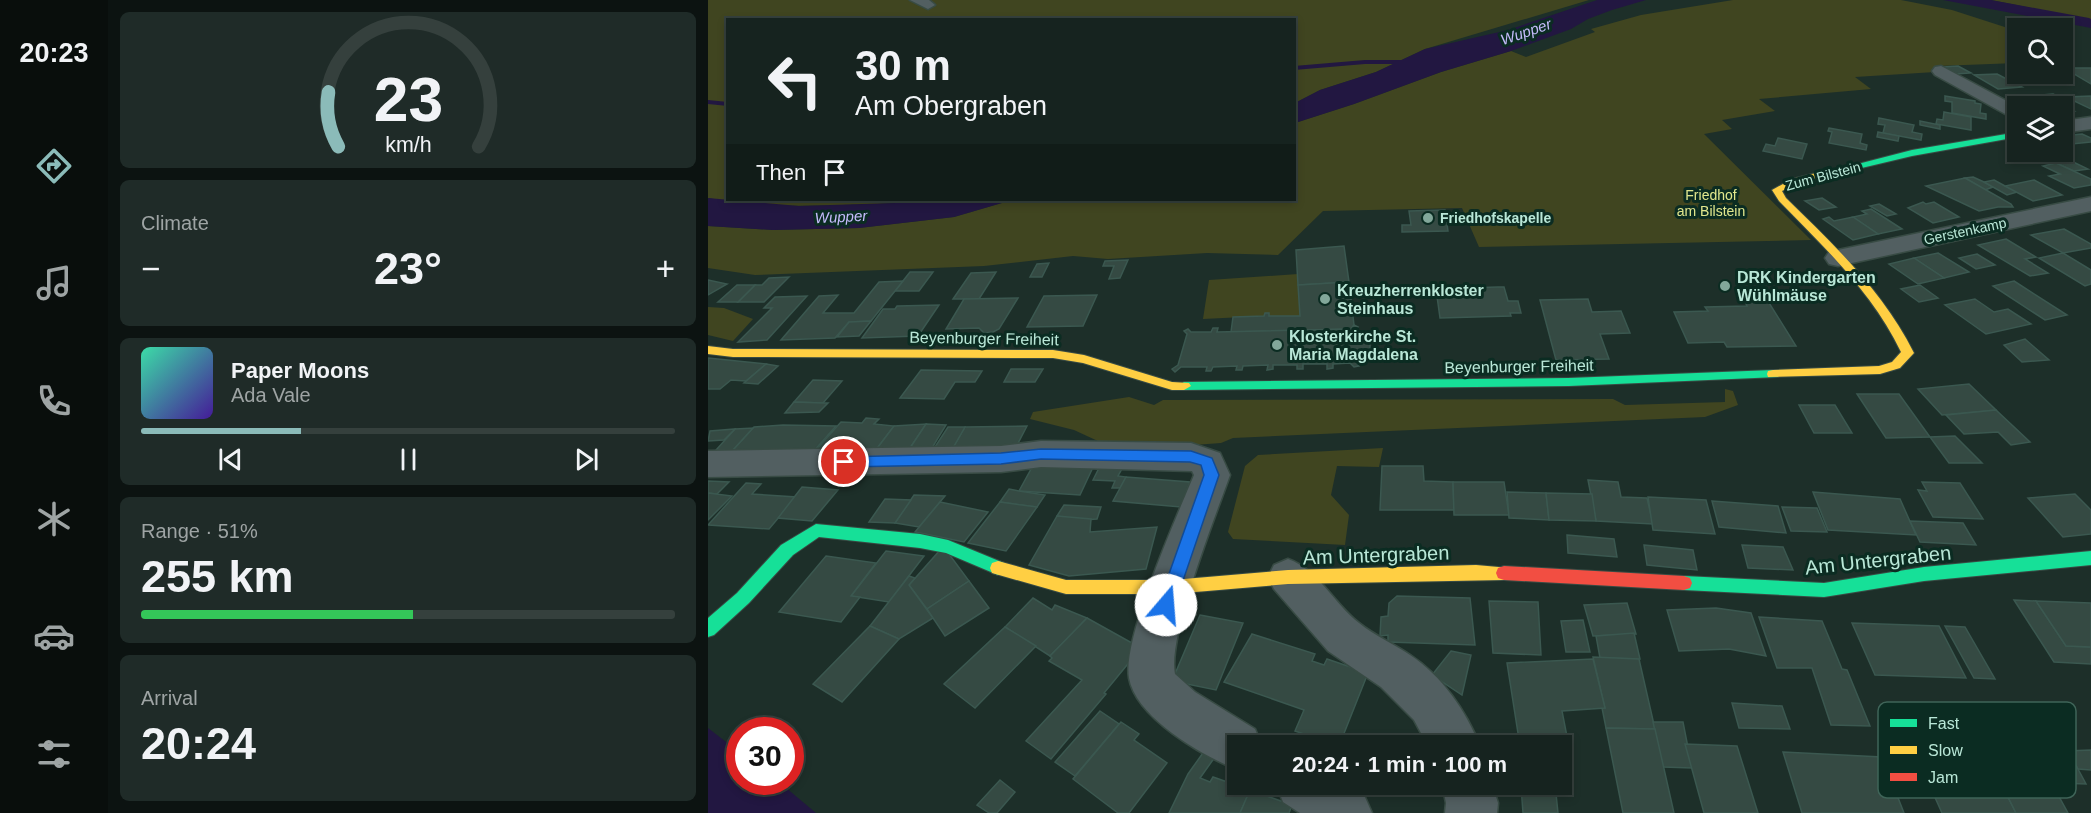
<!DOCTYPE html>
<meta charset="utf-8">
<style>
body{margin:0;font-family:Arial,sans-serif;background:#1f2b28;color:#f1f3f6;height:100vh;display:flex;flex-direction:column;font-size:22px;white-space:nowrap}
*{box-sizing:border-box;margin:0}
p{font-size:20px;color:#9ea4a4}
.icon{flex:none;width:33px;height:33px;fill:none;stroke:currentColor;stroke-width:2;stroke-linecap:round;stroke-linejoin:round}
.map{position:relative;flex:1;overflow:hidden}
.sheet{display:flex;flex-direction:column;gap:12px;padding:12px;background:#0c1311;width:600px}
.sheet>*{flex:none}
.hud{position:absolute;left:18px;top:18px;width:570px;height:183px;border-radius:0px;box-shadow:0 3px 9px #0003,0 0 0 2px #35403d;background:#16231f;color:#f1f3f6;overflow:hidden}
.tools{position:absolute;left:1299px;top:18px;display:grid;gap:12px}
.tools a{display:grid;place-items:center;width:66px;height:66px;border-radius:0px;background:#16231f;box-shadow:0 3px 9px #0003,0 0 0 2px #35403d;font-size:30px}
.speed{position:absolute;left:18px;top:717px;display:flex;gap:12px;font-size:30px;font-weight:700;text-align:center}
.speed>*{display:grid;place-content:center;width:78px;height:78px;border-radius:50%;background:#16231f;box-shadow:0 3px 9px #0003,0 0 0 2px #35403d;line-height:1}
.speed .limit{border:9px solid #d22;background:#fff;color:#111}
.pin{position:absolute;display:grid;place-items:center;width:51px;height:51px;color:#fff;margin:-26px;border:3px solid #fff;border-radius:50%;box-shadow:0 2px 6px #0007}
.me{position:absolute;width:66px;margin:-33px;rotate:18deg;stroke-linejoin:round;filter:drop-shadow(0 0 4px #0008)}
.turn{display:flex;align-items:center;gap:21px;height:126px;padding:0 30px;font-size:27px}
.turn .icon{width:78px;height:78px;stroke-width:2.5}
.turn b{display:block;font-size:42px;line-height:51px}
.then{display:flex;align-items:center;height:57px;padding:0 30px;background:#0003;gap:12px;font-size:22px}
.big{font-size:45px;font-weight:800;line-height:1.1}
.sheet .widget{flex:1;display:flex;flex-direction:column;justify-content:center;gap:9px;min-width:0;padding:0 21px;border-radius:9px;background:#1f2b28}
.sheet .dial{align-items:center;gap:0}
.dial svg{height:156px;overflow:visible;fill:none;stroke:#35403d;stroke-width:7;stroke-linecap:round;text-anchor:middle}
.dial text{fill:#f1f3f6;stroke:none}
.song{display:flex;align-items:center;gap:18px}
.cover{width:72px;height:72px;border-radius:9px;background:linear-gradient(135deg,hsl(160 70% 55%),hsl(260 70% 35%))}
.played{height:6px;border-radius:3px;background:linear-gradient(90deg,#8bbbb9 30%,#35403d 30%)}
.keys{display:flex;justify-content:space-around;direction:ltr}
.heat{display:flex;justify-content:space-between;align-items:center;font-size:33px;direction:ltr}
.charge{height:9px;border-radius:4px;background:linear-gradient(90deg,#34c759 51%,#35403d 0)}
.trip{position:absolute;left:519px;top:735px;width:345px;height:60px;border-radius:0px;background:#16231f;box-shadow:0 3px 9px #0003,0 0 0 2px #35403d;font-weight:800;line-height:60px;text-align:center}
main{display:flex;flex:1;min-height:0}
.tab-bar{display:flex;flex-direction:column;width:108px;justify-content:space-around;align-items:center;background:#090e0c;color:#9ea4a4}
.tab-bar .icon{width:42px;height:42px}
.tab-bar .current{color:#8bbbb9}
.tab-bar b{font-size:27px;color:#f1f3f6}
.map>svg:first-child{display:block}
.green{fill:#404520}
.water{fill:#221741}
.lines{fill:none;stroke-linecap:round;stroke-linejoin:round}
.stream{fill:#221741;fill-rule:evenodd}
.building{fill:#354a43;stroke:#3b5850;stroke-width:1.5}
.street-casing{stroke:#384b44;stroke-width:3}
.fast-casing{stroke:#384b44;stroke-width:2}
.slow-casing{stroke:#384b44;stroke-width:2}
.jam-casing{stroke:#384b44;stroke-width:2}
.street{fill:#525f61;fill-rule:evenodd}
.fast{fill:#16e098;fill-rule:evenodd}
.slow{fill:#ffcf43;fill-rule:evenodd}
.jam{fill:#f24e42;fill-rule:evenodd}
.route{fill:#1a73e8;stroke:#114b97;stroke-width:1.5}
.poi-dot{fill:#82a79a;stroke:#0b2c22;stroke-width:2}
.labels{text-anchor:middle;stroke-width:6;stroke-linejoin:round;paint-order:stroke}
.far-street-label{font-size:14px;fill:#b9e7d7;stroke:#0b2c22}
.far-park-label{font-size:14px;fill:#e1e78d;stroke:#0b2c22}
.far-poi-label{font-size:14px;font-weight:bold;fill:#b9e7d7;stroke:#0b2c22;text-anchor:start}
.far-water-label{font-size:15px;font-style:italic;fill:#c5bbfb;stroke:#0b2c22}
.poi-label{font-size:16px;font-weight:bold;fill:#b9e7d7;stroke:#0b2c22;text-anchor:start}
.street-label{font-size:16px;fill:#b9e7d7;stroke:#0b2c22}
.near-street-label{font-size:20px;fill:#b9e7d7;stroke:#0b2c22}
.key{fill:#0b2c22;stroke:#3f6458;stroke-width:1.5}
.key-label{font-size:16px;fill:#b9e7d7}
</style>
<main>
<nav class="tab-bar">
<b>20:23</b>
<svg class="icon current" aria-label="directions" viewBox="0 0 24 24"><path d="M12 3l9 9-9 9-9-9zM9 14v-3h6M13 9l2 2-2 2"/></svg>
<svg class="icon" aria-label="music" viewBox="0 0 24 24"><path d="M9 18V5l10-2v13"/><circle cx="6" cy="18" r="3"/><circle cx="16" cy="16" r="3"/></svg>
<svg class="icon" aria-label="phone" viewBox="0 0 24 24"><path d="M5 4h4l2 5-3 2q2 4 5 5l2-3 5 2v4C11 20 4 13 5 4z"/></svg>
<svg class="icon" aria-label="climate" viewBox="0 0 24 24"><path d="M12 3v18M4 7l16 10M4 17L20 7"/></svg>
<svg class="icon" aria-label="car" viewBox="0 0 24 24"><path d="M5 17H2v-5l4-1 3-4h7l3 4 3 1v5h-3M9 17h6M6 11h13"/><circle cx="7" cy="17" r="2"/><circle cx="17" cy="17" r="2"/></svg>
<svg class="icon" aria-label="filters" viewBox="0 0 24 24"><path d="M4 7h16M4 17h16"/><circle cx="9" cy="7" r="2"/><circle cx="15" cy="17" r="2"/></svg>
</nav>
<section class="sheet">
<div class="widget dial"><svg viewBox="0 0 100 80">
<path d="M14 69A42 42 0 1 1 86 69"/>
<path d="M14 69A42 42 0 0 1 9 41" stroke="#8bbbb9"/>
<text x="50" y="56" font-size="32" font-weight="700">23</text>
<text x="50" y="72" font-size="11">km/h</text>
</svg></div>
<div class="widget"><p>Climate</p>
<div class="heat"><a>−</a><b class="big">23°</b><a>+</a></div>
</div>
<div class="widget">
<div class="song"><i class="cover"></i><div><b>Paper Moons</b><p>Ada Vale</p></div></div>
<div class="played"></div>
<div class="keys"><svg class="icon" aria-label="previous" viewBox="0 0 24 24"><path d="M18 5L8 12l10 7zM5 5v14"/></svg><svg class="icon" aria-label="pause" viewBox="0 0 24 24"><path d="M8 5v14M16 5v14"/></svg><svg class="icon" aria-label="next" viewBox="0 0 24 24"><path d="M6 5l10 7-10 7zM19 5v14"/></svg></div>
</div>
<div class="widget"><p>Range · 51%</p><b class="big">255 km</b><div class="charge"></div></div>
<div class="widget"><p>Arrival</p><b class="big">20:24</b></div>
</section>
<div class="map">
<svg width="1383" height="813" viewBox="0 0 1383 813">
<rect width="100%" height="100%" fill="#1d2f29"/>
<!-- green -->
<g class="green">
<path d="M0 0H881L717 49 668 72 612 90 587 103 586 20H20V200H204C181 205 158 204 135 205 90 206 44 207 0 198Z"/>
<path d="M1025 0H1193L1244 10 1306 30 1309 35V63L1230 66 1227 72 1147 77 1163 89 1051 99 1067 111 1014 120 1024 129 996 134 1103 240 771 247 754 208 615 211 570 255 499 253 400 259 365 256 276 266 47 275 0 268V226L65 230 151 228 246 217 304 200H586L587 123 646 104 733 72 803 51 818 57 887 32 883 29 933 15Z"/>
<path d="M1283 0H1383V20Z"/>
<path d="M590 274 592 316H561V313L556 316 495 319 501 280Z"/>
<path d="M0 307 16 308 45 319 25 341 0 335Z"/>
<path d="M1017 389 1025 391 1030 405 997 417 525 438 513 443 445 448H405L366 430 322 419 325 412 421 397 446 405 455 400 905 399 917 405 1017 402Z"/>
<path d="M675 448 671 467 629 466 623 495 641 515 637 545 525 539 520 532 537 466 550 455Z"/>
</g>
<!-- water -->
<g class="water">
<path d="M889 0H938L904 10 880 19 863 29 803 51 733 72 646 104 587 123V103L612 90 668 72 717 49 800 30Z"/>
<path d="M1235 0H1283L1381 18 1383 19V28Z"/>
<path d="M0 198 91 206 187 203 204 200H304L246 217 151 228 65 230 0 226Z"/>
<path d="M0 728 31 752 32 782H71L108 813H0Z"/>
</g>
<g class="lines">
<!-- stream -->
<g class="stream">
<path d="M657 60H703L706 62 703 64H657L586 70V66Z"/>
<path d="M0 100 20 102V106L0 104Z"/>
</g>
</g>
<!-- building -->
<g class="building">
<path d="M1250 66 1263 73 1247 74 1234 67Z"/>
<path d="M1356 68H1383V84Z"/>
<path d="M1289 74 1314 87 1290 89 1266 75Z"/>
<path d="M1345 94 1361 102 1350 103 1333 95Z"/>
<path d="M1237 96 1267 101V103L1273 104 1272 113 1278 114V119L1244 113V102L1237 101Z"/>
<path d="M1383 96V109L1358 97Z"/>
<path d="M1339 97 1366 111 1354 112V106H1317L1303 98Z"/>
<path d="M1236 112 1263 117V130L1228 124 1229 119 1235 120Z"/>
<path d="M1171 118 1206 125 1204 132 1214 134 1213 140 1175 133 1177 125 1170 124Z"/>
<path d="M1212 121 1232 125V129L1212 125Z"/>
<path d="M1121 128 1154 134 1152 143 1159 145 1158 150 1121 143 1124 132 1120 131Z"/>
<path d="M1170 132 1191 136 1190 141 1169 137Z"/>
<path d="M1374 134 1383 138V142L1354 145V136Z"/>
<path d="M1070 138 1099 144 1094 159 1055 151 1058 144 1067 146Z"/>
<path d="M1361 160 1380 169 1366 171 1348 163Z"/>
<path d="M1348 163 1383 179V185L1366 188 1341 176 1352 174 1335 166Z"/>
<path d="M1265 177 1276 182 1285 187 1277 190 1257 178Z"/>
<path d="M1257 178 1303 204 1305 207H1290L1271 211 1218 186Z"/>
<path d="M1286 180 1297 186 1309 192 1299 195 1276 182Z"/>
<path d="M1326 180 1354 195 1325 201 1297 186Z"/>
<path d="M1114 198 1128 207 1111 210 1097 201Z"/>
<path d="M1215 202 1218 204 1226 202 1251 217 1225 223 1200 208Z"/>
<path d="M1171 204 1188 214 1179 216 1162 206Z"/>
<path d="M1163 209 1194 229 1170 234 1145 217 1159 214 1154 211Z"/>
<path d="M737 210 740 231 694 232V225H703L701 211Z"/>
<path d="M1121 217 1126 221 1145 217 1170 234 1145 240 1115 219Z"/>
<path d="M1356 229 1383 244V248L1355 253 1323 235Z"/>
<path d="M1298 239 1328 257 1317 259 1340 273 1322 276 1270 245Z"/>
<path d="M636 246 641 282 590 285 588 250Z"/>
<path d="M1230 253 1261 272 1236 278 1206 258Z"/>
<path d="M1355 253 1383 270V284L1377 286 1331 258Z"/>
<path d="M1269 254 1287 265 1268 269 1251 258Z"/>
<path d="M1206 258 1236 278 1210 284 1181 264Z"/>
<path d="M420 260 412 278 401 279 406 266H395L397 261Z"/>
<path d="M341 263 334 277H322L329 264Z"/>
<path d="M202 272H225L211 291H187Z"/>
<path d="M288 272 271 299H245L263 273Z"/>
<path d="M81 277 56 302H30L47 285H54L61 278Z"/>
<path d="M0 280 19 284 0 295Z"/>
<path d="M195 281 163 321 141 322 127 338 73 340 111 296 130 295 115 313H146L171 282Z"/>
<path d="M1306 281 1359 315 1337 320 1285 286Z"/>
<path d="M641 282 646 325 643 329 523 332 525 317 556 316 557 313H561V316H592L590 285Z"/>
<path d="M29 285H47L30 302H10Z"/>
<path d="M1212 285 1230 298 1211 302 1193 289Z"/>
<path d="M790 287H796L800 301H810L813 313H802L803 316 732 318 728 289Z"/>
<path d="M1053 290 1088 346 1019 347 1016 342 980 343 966 312 1000 311 997 307 1039 306 1032 291Z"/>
<path d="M389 295 375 326 319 327 336 296Z"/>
<path d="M99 296 59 340 30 342 64 308H56L67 297Z"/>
<path d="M310 298 291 329 285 332 276 333 271 328 238 329 256 299Z"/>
<path d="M880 299 884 312 913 311 922 333 892 334 901 359 848 360 832 300Z"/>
<path d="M1267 299 1286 312 1300 309 1323 324 1278 334 1237 305Z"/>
<path d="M231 305 210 336 154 338 175 309H187L189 306Z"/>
<path d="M163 321 151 336 129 337 141 322Z"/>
<path d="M646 325 650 327 647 330 659 337 666 335 668 338 662 340V351L668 352 666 355 659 354 648 362 651 366 646 367 642 363 625 364V368L619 369V364H595V369H589V365H565V369L559 370 560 365 535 366 534 370H528L529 366 505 367 503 371H498L499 367H473L467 372 464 369 470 365 479 334 476 331 480 329 483 332H503L505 328H510L509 332 643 329Z"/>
<path d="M1317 339 1341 360 1314 362 1296 345Z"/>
<path d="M0 358 58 364 38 381 23 380 12 389H0Z"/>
<path d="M58 364 70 366 50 384 36 383Z"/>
<path d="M303 369H335L327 382H296Z"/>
<path d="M213 370 274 371 267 382H247L236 399 192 398Z"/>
<path d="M105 380 134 381 115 403 86 402Z"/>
<path d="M1261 384 1288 410 1234 415 1210 389Z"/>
<path d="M1149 394H1191L1222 437 1178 438Z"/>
<path d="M86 402 115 403H120L111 412 77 413Z"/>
<path d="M1091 405H1127L1144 433H1106Z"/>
<path d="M1288 410 1322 442 1303 445 1290 432 1256 434 1238 415Z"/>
<path d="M158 418 171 419 166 424 186 426 164 455 107 451 133 422 154 423Z"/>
<path d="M218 424 198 454 164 455 186 426Z"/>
<path d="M218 424 238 425 221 453 198 454Z"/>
<path d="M75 425 128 426 105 452 24 451 46 427Z"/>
<path d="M319 426 306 451 242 453 257 427Z"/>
<path d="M240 427H257L242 453H223Z"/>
<path d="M45 428 24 451 8 450 27 429Z"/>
<path d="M27 429 16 440 0 441 2 431Z"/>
<path d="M1247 436 1274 463H1241L1222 437Z"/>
<path d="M328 460 387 463 372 495 311 491Z"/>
<path d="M392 466 415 467 410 476 418 477 412 488H404L407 481 385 480Z"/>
<path d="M674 466H715L716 481 745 482 746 510H672Z"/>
<path d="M418 477 482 482 473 507 405 501Z"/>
<path d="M880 480 910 482 913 497 939 498 945 524 888 521Z"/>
<path d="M0 481 21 482 9 494 0 493Z"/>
<path d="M745 482H796L801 515H746Z"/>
<path d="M1214 482 1252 483 1275 519 1225 517 1210 490 1219 491Z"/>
<path d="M38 483 53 484 44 494 88 497 61 529 0 525Z"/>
<path d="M94 487 130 490 104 521 70 518Z"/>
<path d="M301 489 311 491 337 495 329 507 292 502Z"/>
<path d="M799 492 838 493 841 520 801 518Z"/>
<path d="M1105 492 1192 499 1208 535 1120 530Z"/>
<path d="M0 493 24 496 0 520Z"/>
<path d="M838 493 884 494 888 521 841 520Z"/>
<path d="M1367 494 1383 510V534L1355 537 1320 498Z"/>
<path d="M206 495 237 496 211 527 187 523Z"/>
<path d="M940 497 998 500 1007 534 945 530Z"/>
<path d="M177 499 203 500 187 523 161 522Z"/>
<path d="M1004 501 1070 506 1078 533 1011 527Z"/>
<path d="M232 502 280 512 256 542 207 532Z"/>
<path d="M292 502 329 507 298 551 260 543Z"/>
<path d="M356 505 393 507 389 519 375 520 349 516Z"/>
<path d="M1074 507 1109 508 1119 532 1083 531Z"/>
<path d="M349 516 383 519 382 532 449 527 438 569 361 576 321 565Z"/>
<path d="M1202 521 1255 523 1268 545 1212 542Z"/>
<path d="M859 535 906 539 909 557 860 553Z"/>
<path d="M936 545 985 550 989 570 939 565Z"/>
<path d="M1034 545 1075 547 1085 570 1040 568Z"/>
<path d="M233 549 241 554 261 581 219 609 201 585Z"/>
<path d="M178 551 216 556 181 602 143 596Z"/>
<path d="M118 556 168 563 143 596 152 597 133 622 71 612Z"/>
<path d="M201 576 207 578 201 585 225 618 191 639 162 626Z"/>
<path d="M261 581 281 608 237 636 219 609Z"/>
<path d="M689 596 762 598 767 645 680 642V635L672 636 673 617 680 616 681 603Z"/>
<path d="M325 598 344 610 347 605 379 618 342 656 297 627Z"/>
<path d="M1306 600 1328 601 1358 646 1383 647V664L1346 662Z"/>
<path d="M781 601 830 602 833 655 785 653Z"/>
<path d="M1328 601 1383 603V647L1358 646Z"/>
<path d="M919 603 928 634 885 636 876 605Z"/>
<path d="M1008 608 1043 613 1058 656 1021 649 971 651 959 610Z"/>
<path d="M492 615 535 623 508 690 464 681Z"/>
<path d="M1051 617 1114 621 1134 669 1139 670 1162 726 1123 725 1104 668H1069Z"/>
<path d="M379 618 433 648 396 693 398 694 343 759 318 741 374 680 341 661 344 658 342 656Z"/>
<path d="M875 620 882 652H858L853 621Z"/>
<path d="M1144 623 1231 626 1258 678 1167 675Z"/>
<path d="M162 626 191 639 134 702 105 684Z"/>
<path d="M1237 626 1257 627 1287 679 1266 678Z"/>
<path d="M297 627 328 646 267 708 236 684Z"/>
<path d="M926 633 932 659 892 658 888 636Z"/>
<path d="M544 634 607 654 604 661 616 665 619 659 660 673 631 746 587 731 596 710 516 682Z"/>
<path d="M743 651 763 655 754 695 724 675Z"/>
<path d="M885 657 931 659 947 729 898 728 894 708H897Z"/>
<path d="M885 659 897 708 854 711 863 757H854V746H812L799 663Z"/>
<path d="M1024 703 1074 706 1082 729 1031 728Z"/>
<path d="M392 711 411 724 367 776 347 762Z"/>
<path d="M413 722 431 734 426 740 459 763 421 813H410L365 779Z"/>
<path d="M945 722H975L984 768 955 767Z"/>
<path d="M898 728 947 729 966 813H915Z"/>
<path d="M977 744 1029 746 1050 813H996Z"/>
<path d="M497 750 507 757 492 778 502 782 505 777 542 790 532 813H461L480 774Z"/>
<path d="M1383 750V770L1370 769 1359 751Z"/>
<path d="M1359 751 1370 769 1378 784 1351 783 1335 752Z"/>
<path d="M1075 752 1174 757 1196 813H1094Z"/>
<path d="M1207 753 1256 755 1267 777 1290 778 1308 813H1234Z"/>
<path d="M1301 760 1332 762 1360 813H1308L1292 781H1312Z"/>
<path d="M292 780 307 792 289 813H281L269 805Z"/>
<path d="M815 784H847L850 813H815L813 786Z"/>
<path d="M542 790 584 805 581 813H532Z"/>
</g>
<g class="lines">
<defs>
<g id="street">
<path d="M202 0H221L227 5 220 9Z"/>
<path d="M1233 66 1310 107V121L1227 75 1224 71 1227 67Z"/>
<path d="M1383 117V129L1354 133V121Z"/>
<path d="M1383 197V211L1130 266 1121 264 1117 258 1121 252 1130 250Z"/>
<path d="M333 441 483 443 512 453 522 475C508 515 459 637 467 674L487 692 547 729 554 746H530V770C495 756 428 718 421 678 414 639 469 516 486 475L484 471 333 467 293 472 0 477V451L293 446Z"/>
<path d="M580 559C611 570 626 604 651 623 667 636 686 644 702 655 734 676 758 711 772 746H720L706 720 673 687 620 651 566 589 560 577 566 565Z"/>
<path d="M568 784H640L656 795 664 813H592L575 802Z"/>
<path d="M734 784H784L790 803 789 813H737L738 803Z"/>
</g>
<g id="fast">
<path d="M1310 132V137L1204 156 1120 176 1115 173 1204 150Z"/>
<path d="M1065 370 1070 371 1071 374 1070 377 861 386 476 390 469 386 476 382 861 378Z"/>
<path d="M108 524 212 534 240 540 296 563 298 568 296 573 290 575 238 553 212 548 111 537 85 555 41 603 6 635 0 637V618L29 593 73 545Z"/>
<path d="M1383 551V565L1216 581 1116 597 976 590 970 588 968 583 970 578 976 576 1116 583 1216 567Z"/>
</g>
<g id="slow">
<path d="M1120 170 1125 173 1123 175 1090 183 1074 191 1078 198C1127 246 1175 291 1206 353L1192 368 1172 374 1060 377 1059 374 1060 371 1065 370 1171 366 1184 362 1193 352C1164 292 1117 248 1071 201L1064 190 1084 179Z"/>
<path d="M0 346 25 349 345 350 376 355 464 382 481 383 483 386 476 390H464L375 363 345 358 25 357 0 354Z"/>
<path d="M290 561 358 580H464L580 570 768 565 802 568 804 573 802 578 796 580 580 584 464 594H358L284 573 282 568 284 563Z"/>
</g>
<path id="jam" d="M796 566 976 576 982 578 984 583 982 588 976 590 796 580 790 578 788 573 790 568Z"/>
</defs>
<!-- street casing -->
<use href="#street" class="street-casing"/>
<!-- fast casing -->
<use href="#fast" class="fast-casing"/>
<!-- slow casing -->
<use href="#slow" class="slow-casing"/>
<!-- jam casing -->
<use href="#jam" class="jam-casing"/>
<!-- street -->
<use href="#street" class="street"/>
<!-- fast -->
<use href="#fast" class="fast"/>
<!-- slow -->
<use href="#slow" class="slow"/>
<!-- jam -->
<use href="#jam" class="jam"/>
</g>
<!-- route -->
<path class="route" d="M333 449 483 451 504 458 511 475 465 610 458 612 452 610 450 605 496 475 493 465 482 462 333 459 293 464 136 467 131 466 128 462 131 458 136 457 293 453Z"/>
<!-- markers -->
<g class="poi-dot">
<circle cx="720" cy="218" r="6"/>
<circle cx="1017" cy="286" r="6"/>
<circle cx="617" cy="299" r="6"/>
<circle cx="569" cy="345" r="6"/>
</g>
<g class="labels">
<!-- far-street labels -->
<g class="far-street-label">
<text transform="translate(1115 176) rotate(-15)" y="5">Zum Bilstein</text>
<text transform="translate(1257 231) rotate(-12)" y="5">Gerstenkamp</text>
</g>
<!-- far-park labels -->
<g class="far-park-label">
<text x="1003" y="200">Friedhof<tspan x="1003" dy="16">am Bilstein</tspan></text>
</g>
<!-- far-poi labels -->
<g class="far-poi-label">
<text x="732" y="223">Friedhofskapelle</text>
</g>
<!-- far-water labels -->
<g class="far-water-label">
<text transform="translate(818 32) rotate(-19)" y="5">Wupper</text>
<text transform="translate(133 217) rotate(-3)" y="5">Wupper</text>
</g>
<!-- poi labels -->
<g class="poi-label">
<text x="1029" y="283">DRK Kindergarten<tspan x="1029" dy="18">Wühlmäuse</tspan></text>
<text x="629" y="296">Kreuzherrenkloster<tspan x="629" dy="18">Steinhaus</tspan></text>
<text x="581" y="342">Klosterkirche St.<tspan x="581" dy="18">Maria Magdalena</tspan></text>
</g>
<!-- street labels -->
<g class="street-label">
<text transform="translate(276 338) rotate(1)" y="6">Beyenburger Freiheit</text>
<text transform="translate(811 366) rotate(-1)" y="6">Beyenburger Freiheit</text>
</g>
<!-- near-street labels -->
<g class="near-street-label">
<text transform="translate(668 555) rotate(-2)" y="7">Am Untergraben</text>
<text transform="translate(1170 560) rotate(-6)" y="7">Am Untergraben</text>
</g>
</g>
<!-- legend -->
<rect x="1170" y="702" width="198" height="96" rx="9" class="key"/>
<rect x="1182" y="719" width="27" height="8" fill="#16e098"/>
<rect x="1182" y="746" width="27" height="8" fill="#ffcf43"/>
<rect x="1182" y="773" width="27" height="8" fill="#f24e42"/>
<g class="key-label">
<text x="1220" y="729">Fast</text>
<text x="1220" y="756">Slow</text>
<text x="1220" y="783">Jam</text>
</g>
</svg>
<div class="tools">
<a><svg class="icon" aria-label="search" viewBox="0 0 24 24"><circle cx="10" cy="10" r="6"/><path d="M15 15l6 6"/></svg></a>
<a><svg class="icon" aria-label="layers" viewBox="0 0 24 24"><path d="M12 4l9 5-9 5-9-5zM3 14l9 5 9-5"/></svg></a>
</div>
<div class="speed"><div class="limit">30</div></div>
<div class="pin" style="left:136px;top:462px;background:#d93025"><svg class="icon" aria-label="arrive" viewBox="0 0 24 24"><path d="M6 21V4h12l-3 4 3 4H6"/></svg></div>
<svg class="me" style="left:458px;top:605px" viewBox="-20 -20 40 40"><circle r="19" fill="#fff"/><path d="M0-13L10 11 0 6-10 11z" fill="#1a73e8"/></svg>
<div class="trip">20:24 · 1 min · 100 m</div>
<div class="hud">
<div class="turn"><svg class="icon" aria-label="left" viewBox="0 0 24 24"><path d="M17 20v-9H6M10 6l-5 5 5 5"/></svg><div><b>30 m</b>Am Obergraben</div></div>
<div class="then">Then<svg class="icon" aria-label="arrive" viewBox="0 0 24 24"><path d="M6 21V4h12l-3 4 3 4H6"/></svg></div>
</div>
</div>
</main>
